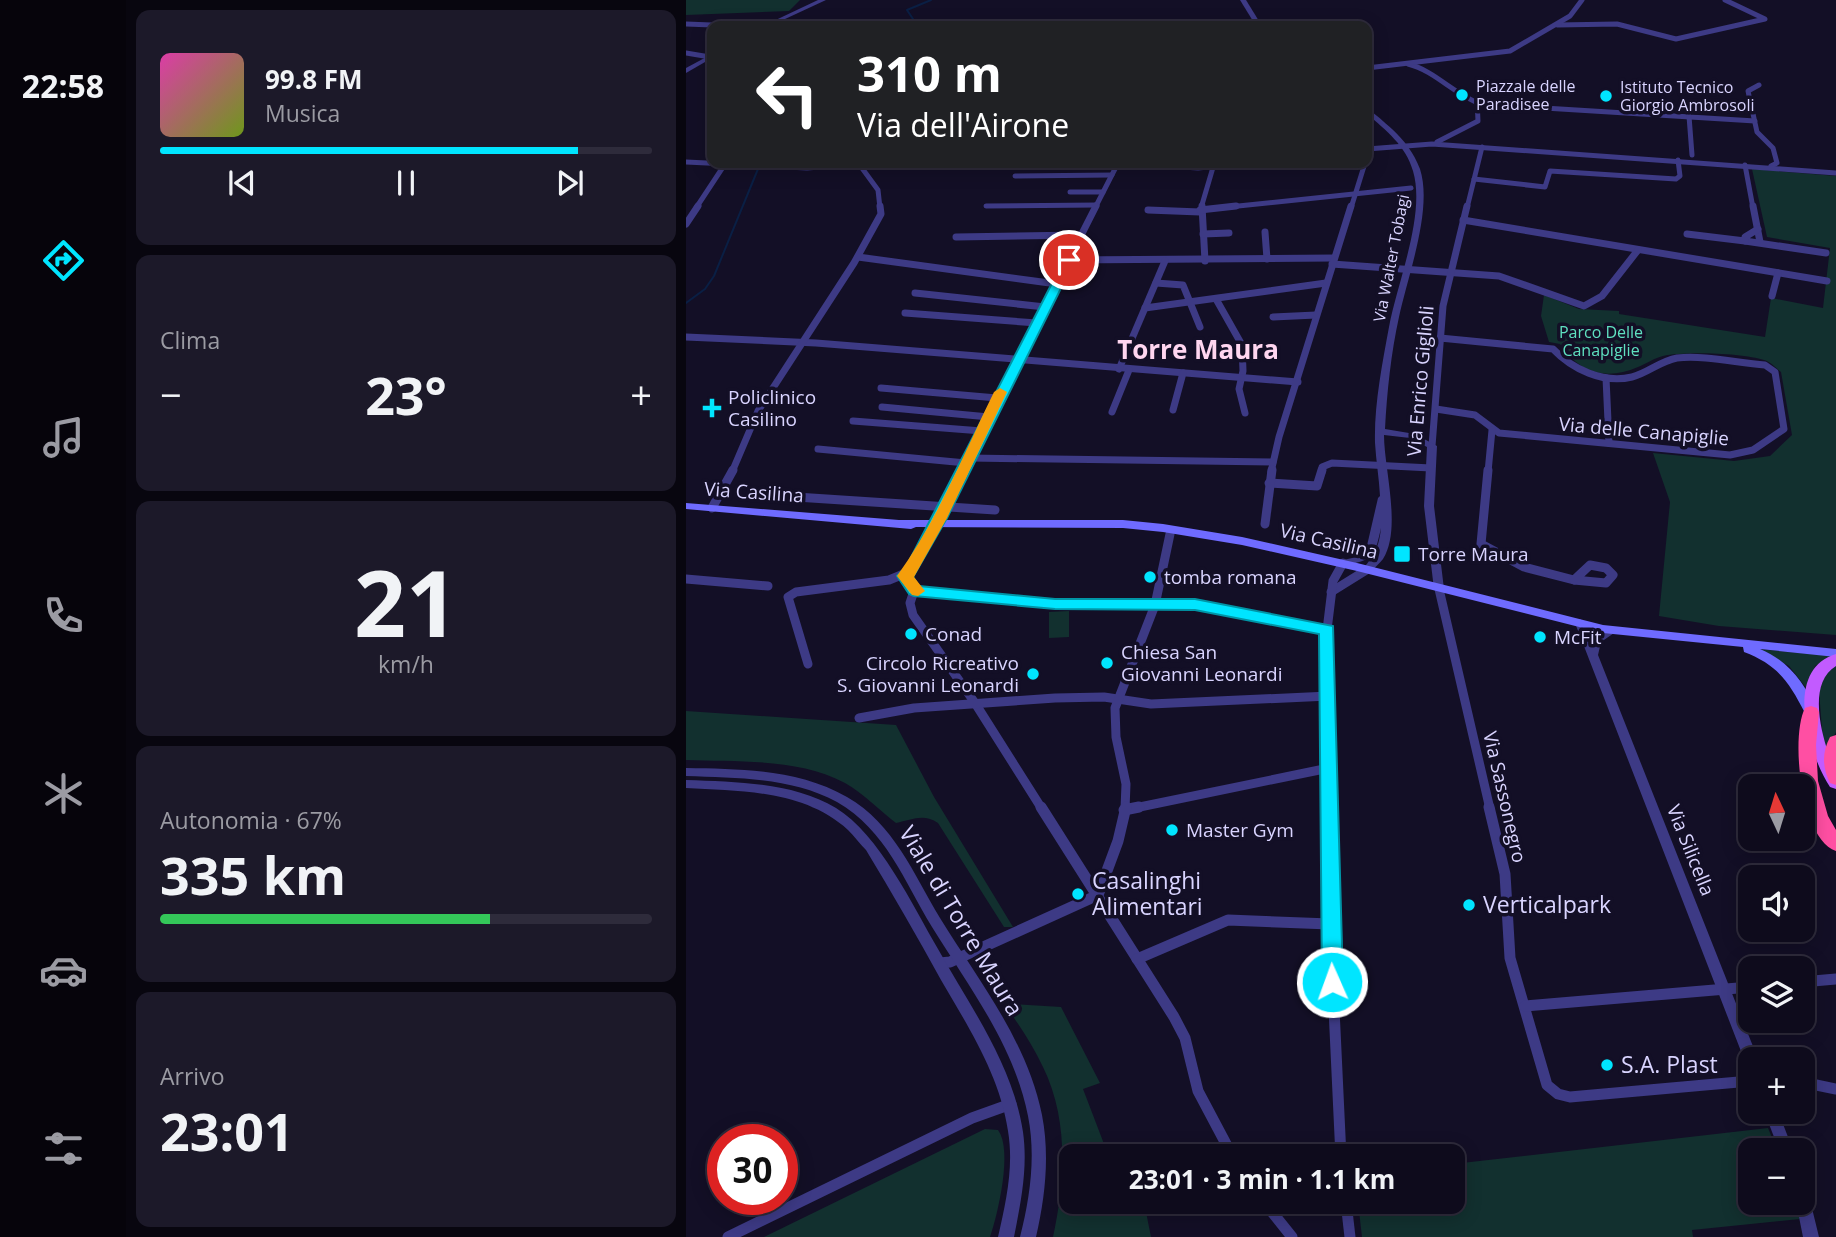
<!DOCTYPE html>
<html lang="it">
<meta charset="utf-8">
<style>
body{margin:0;font-family:"Open Sans",sans-serif;background:#1c1929;color:#f1f3f6;height:100vh;display:flex;flex-direction:column;font-size:26px;white-space:nowrap}
*{box-sizing:border-box;margin:0}
p{font-size:23px;color:#9b9ba3}
.icon{flex:none;width:38px;height:38px;fill:none;stroke:currentColor;stroke-width:2;stroke-linecap:round;stroke-linejoin:round}
.map{position:relative;flex:1;overflow:hidden}
.panel{display:flex;flex-direction:column;gap:10px;padding:10px;background:#08060f;width:560px}
.panel>*{flex:none}
.banner{position:absolute;left:21px;top:21px;width:665px;height:147px;border-radius:14px;box-shadow:0 4px 18px #0003,0 0 0 2px #2e2b3b;background:#202124;color:#fff;overflow:hidden}
.needle{width:46px;rotate:356deg}
.tools{position:absolute;left:1052px;top:774px;display:grid;gap:14px}
.tools a{display:grid;place-items:center;width:77px;height:77px;border-radius:14px;background:#0e0b1c;box-shadow:0 4px 18px #0003,0 0 0 2px #2e2b3b;font-size:35px}
.speed{position:absolute;left:21px;top:1124px;display:flex;gap:14px;font-size:35px;font-weight:700;text-align:center}
.speed>*{display:grid;place-content:center;width:91px;height:91px;border-radius:50%;background:#0e0b1c;box-shadow:0 4px 18px #0003,0 0 0 2px #2e2b3b;line-height:1}
.speed .limit{border:10px solid #d22;background:#fff;color:#111}
.pin{position:absolute;display:grid;place-items:center;width:60px;height:60px;color:#fff;margin:-30px;border:4px solid #fff;border-radius:50%;box-shadow:0 2px 7px #0007}
.me{position:absolute;width:77px;margin:-38px;rotate:358deg;stroke-linejoin:round;filter:drop-shadow(0 0 5px #0008)}
.turn{display:flex;align-items:center;gap:24px;height:147px;padding:0 35px;font-size:32px}
.turn .icon{width:91px;height:91px;stroke-width:2.5}
.turn b{display:block;font-size:49px;line-height:60px}
.big{font-size:52px;font-weight:700;line-height:1.1}
.panel .widget{flex:1;display:flex;flex-direction:column;justify-content:center;gap:10px;min-width:0;padding:0 24px;border-radius:14px;background:#1c1929}
.panel .dial{align-items:center;gap:0}
.dial b{font-size:91px;line-height:1}
.song{display:flex;align-items:center;gap:21px}
.cover{width:84px;height:84px;border-radius:10px;background:linear-gradient(135deg,hsl(320 70% 55%),hsl(80 70% 35%))}
.played{height:7px;border-radius:4px;background:linear-gradient(90deg,#00e5ff 85%,#2e2b3b 85%)}
.keys{display:flex;justify-content:space-around;direction:ltr}
.heat{display:flex;justify-content:space-between;align-items:center;font-size:38px;direction:ltr}
.charge{height:10px;border-radius:5px;background:linear-gradient(90deg,#34c759 67%,#2e2b3b 0)}
.trip{position:absolute;left:373px;top:1144px;width:406px;height:70px;border-radius:14px;background:#0e0b1c;box-shadow:0 4px 18px #0003,0 0 0 2px #2e2b3b;font-weight:700;line-height:70px;text-align:center}
main{display:flex;flex:1;min-height:0}
.menu{display:flex;flex-direction:column;width:126px;justify-content:space-around;align-items:center;background:#06040b;color:#9b9ba3}
.menu .icon{width:49px;height:49px}
.menu .on{color:#00e5ff}
.menu b{font-size:32px;color:#f1f3f6}
.map>svg:first-child{display:block}
.green{fill:#12302f}
.lines{fill:none;stroke-linecap:round;stroke-linejoin:round}
.stream{stroke:#0a1f44;stroke-width:2}
.minor-far3{stroke:#3d3a85;stroke-width:5}
.minor-far2{stroke:#3d3a85;stroke-width:7}
.minor-far1{stroke:#3d3a85;stroke-width:9}
.minor{stroke:#3d3a85;stroke-width:11}
.tertiary{fill:#3d3a85;fill-rule:evenodd}
.secondary{fill:#6f6bff;fill-rule:evenodd}
.primary{fill:#c25bff;fill-rule:evenodd}
.motorway{fill:#ff4fa3;fill-rule:evenodd}
.route{fill:#00e5ff;stroke:#0095a6;stroke-width:2}
.slow{fill:#f59e0b}
.poi-dot{fill:#00e5ff;stroke:#130f26;stroke-width:2.5}
.labels{text-anchor:middle;stroke-width:7;stroke-linejoin:round;paint-order:stroke}
.far-poi-label{font-size:16px;fill:#d9d4ff;stroke:#130f26;text-anchor:start}
.far-street-label{font-size:16px;fill:#d9d4ff;stroke:#130f26}
.far-park-label{font-size:16px;fill:#5fe0c0;stroke:#130f26}
.street-label{font-size:19px;fill:#d9d4ff;stroke:#130f26}
.poi-label{font-size:19px;fill:#d9d4ff;stroke:#130f26;text-anchor:start}
.near-poi-label{font-size:23px;fill:#d9d4ff;stroke:#130f26;text-anchor:start}
.near-street-label{font-size:23px;fill:#d9d4ff;stroke:#130f26}
.district-label{font-size:26px;font-weight:bold;fill:#ffd6f0;stroke:#130f26}
</style>
<main>
<nav class="menu">
<b>22:58</b>
<svg class="icon on" aria-label="directions" viewBox="0 0 24 24"><path d="M12 3l9 9-9 9-9-9zM9 14v-3h6M13 9l2 2-2 2"/></svg>
<svg class="icon" aria-label="music" viewBox="0 0 24 24"><path d="M9 18V5l10-2v13"/><circle cx="6" cy="18" r="3"/><circle cx="16" cy="16" r="3"/></svg>
<svg class="icon" aria-label="phone" viewBox="0 0 24 24"><path d="M5 4h4l2 5-3 2q2 4 5 5l2-3 5 2v4C11 20 4 13 5 4z"/></svg>
<svg class="icon" aria-label="climate" viewBox="0 0 24 24"><path d="M12 3v18M4 7l16 10M4 17L20 7"/></svg>
<svg class="icon" aria-label="car" viewBox="0 0 24 24"><path d="M5 17H2v-5l4-1 3-4h7l3 4 3 1v5h-3M9 17h6M6 11h13"/><circle cx="7" cy="17" r="2"/><circle cx="17" cy="17" r="2"/></svg>
<svg class="icon" aria-label="filters" viewBox="0 0 24 24"><path d="M4 7h16M4 17h16"/><circle cx="9" cy="7" r="2"/><circle cx="15" cy="17" r="2"/></svg>
</nav>
<section class="panel">
<div class="widget">
<div class="song"><i class="cover"></i><div><b>99.8 FM</b><p>Musica</p></div></div>
<div class="played"></div>
<div class="keys"><svg class="icon" aria-label="previous" viewBox="0 0 24 24"><path d="M18 5L8 12l10 7zM5 5v14"/></svg><svg class="icon" aria-label="pause" viewBox="0 0 24 24"><path d="M8 5v14M16 5v14"/></svg><svg class="icon" aria-label="next" viewBox="0 0 24 24"><path d="M6 5l10 7-10 7zM19 5v14"/></svg></div>
</div>
<div class="widget"><p>Clima</p>
<div class="heat"><a>−</a><b class="big">23°</b><a>+</a></div>
</div>
<div class="widget dial"><b>21</b><p>km/h</p></div>
<div class="widget"><p>Autonomia · 67%</p><b class="big">335 km</b><div class="charge"></div></div>
<div class="widget"><p>Arrivo</p><b class="big">23:01</b></div>
</section>
<div class="map">
<svg width="1150" height="1237" viewBox="0 0 1150 1237">
<rect width="100%" height="100%" fill="#130f26"/>
<!-- green -->
<g class="green">
<path d="M0 0H114L103 11 0 15Z"/>
<path d="M1066 169 1150 176V635L1033 626 973 616 984 502 967 453 1048 461 1084 456 1106 435 1095 372C1090 368 1085 362 1078 360 1057 353 998 351 977 356 968 358 960 364 952 367 920 381 893 373 874 344L863 342 855 316 858 295 893 309 933 311V314L1079 337 1085 298 1137 308 1144 248 1081 237Z"/>
<path d="M383 611V637L363 638V612Z"/>
<path d="M1072 649 1146 656 1129 666 1122 690 1103 666Z"/>
<path d="M1150 662V732L1138 755 1133 691 1135 673Z"/>
<path d="M0 711 210 725 248 797 327 927H318L252 823C238 813 225 820 210 823 193 810 178 794 159 783 113 758 51 762 0 760Z"/>
<path d="M303 980H308L325 1004 375 1007 414 1083 397 1089 423 1157H385V1202H458L465 1237H367C379 1182 383 1120 357 1067 343 1037 321 1009 303 980Z"/>
<path d="M1082 1128 1091 1150H1064V1202H1110L1114 1219 1006 1230 1007 1237H676L672 1202H766L767 1164Z"/>
<path d="M299 1129 312 1130C327 1150 312 1213 304 1237H78Z"/>
</g>
<g class="lines">
<!-- stream -->
<g class="stream">
<path d="M226 26 229 22 221 10 245 0"/>
<path d="M0 303 19 289 28 276 72 169"/>
</g>
<!-- minor-far3 -->
<g class="minor-far3">
<path d="M0 24 52 26"/>
<path d="M871 25 931 24 990 39 1079 19 1039 0"/>
<path d="M0 53 24 57"/>
<path d="M722 64C750 71 768 95 795 104L1069 121"/>
<path d="M681 68 824 51 884 16 896 0"/>
<path d="M1073 85 1062 91 1071 132 1087 148 1091 163 1085 166"/>
<path d="M1003 116 1006 155"/>
<path d="M751 142 792 121 791 99"/>
<path d="M681 149 746 144 1150 173"/>
<path d="M0 162 121 168 185 163"/>
<path d="M226 163H247"/>
<path d="M435 163 512 168 563 163"/>
<path d="M173 164 192 190 194 208"/>
<path d="M1059 165 1067 208"/>
<path d="M329 176 426 175"/>
<path d="M788 179 859 187 864 171 990 179 994 176 992 160"/>
<path d="M384 192H417"/>
<path d="M300 206 411 205"/>
<path d="M10 208 39 164"/>
<path d="M409 208 432 163"/>
<path d="M515 208 528 164"/>
<path d="M533 208 725 188"/>
<path d="M665 208 679 163"/>
<path d="M781 208 796 147"/>
</g>
<!-- minor-far2 -->
<g class="minor-far2">
<path d="M516 206 519 261"/>
<path d="M1067 206 1074 242"/>
<path d="M462 210 514 212"/>
<path d="M514 210 550 206"/>
<path d="M777 220 1141 281"/>
<path d="M0 224 12 206"/>
<path d="M1072 229 1059 237V241L1140 253"/>
<path d="M579 232 581 259"/>
<path d="M517 234 543 233"/>
<path d="M1001 234 1059 241"/>
<path d="M270 237 395 235"/>
<path d="M172 257 371 284"/>
<path d="M383 260 648 258"/>
<path d="M646 264 813 276 898 306 916 296 952 250"/>
<path d="M470 283 497 285 514 327"/>
<path d="M229 293 359 307"/>
<path d="M1086 296 1092 273"/>
<path d="M530 299 556 345 557 371 553 389 559 413"/>
<path d="M459 308 640 283"/>
<path d="M219 313 351 323"/>
<path d="M587 317 630 315"/>
<path d="M0 337 130 343 612 382"/>
<path d="M433 369 479 261"/>
<path d="M920 378 923 443"/>
<path d="M195 388 311 398"/>
<path d="M196 407 303 417"/>
<path d="M750 409 789 415 813 433 1044 455 1067 450 1098 429 1089 372 1079 365C1051 363 1019 355 991 358 974 361 962 373 946 377 917 384 886 369 867 349L754 338"/>
<path d="M487 410 497 373"/>
<path d="M426 412 443 370"/>
<path d="M167 421 296 431"/>
<path d="M746 446 757 306 781 206"/>
<path d="M132 449 280 463"/>
<path d="M283 458 587 462"/>
<path d="M46 472 72 411 168 263 195 214 194 206"/>
<path d="M275 472 410 206"/>
<path d="M585 472 593 437 665 206"/>
<path d="M636 472V467L646 463 745 468"/>
<path d="M802 472 806 430"/>
</g>
<!-- minor-far1 -->
<g class="minor-far1">
<path d="M802 470 795 544 838 567 888 580"/>
<path d="M583 483 631 486 636 470"/>
<path d="M110 497 309 510"/>
<path d="M26 508 47 470"/>
<path d="M579 524 586 470"/>
<path d="M904 565 920 568 927 575 920 583 888 580Z"/>
<path d="M0 579 82 586"/>
<path d="M753 589 804 809"/>
<path d="M228 591 224 603 227 615 289 703 356 809"/>
<path d="M228 591 369 604 509 605 641 630"/>
<path d="M645 592 682 569"/>
<path d="M122 664 102 597 110 592 203 580 225 571 276 470"/>
<path d="M173 718 228 708 369 698 418 697 465 704 643 696"/>
<path d="M439 809 440 784 430 737 429 708 469 605 484 534"/>
<path d="M444 809 643 768"/>
<path d="M643 809 641 630 647 581 657 563"/>
</g>
<!-- minor -->
<g class="minor">
<path d="M355 807 488 1017 499 1038 512 1091 547 1157"/>
<path d="M643 807 644 924 655 1157"/>
<path d="M803 807 819 874 824 958 861 1085 872 1094 884 1097 1064 1081"/>
<path d="M438 810 453 807"/>
<path d="M451 959 542 920 644 924"/>
<path d="M254 963 264 962 412 895 432 841 440 807"/>
<path d="M1116 982 1150 979"/>
<path d="M839 1006 1064 987"/>
<path d="M1116 1082 1150 1089"/>
<path d="M578 1202 606 1237"/>
<path d="M660 1202 664 1237"/>
<path d="M42 1237 286 1118 325 1104"/>
</g>
<!-- tertiary -->
<g class="tertiary">
<path d="M132 0H140L84 26H77Z"/>
<path d="M554 0H560L576 26H570Z"/>
<path d="M26 54V58L0 73V68Z"/>
<path d="M681 109C690 114 698 122 706 129 718 140 728 153 734 169 747 209 722 275 713 317 705 353 701 392 699 429L729 434 751 446 748 506 758 589 753 592 748 589 738 506 741 447 724 438 698 435C698 469 716 529 697 559 694 563 689 567 686 571H678L677 569C689 554 693 547 695 528 688 559 688 559 657 566L652 563 653 561 675 556 680 550 692 498 694 496C693 478 690 460 689 443 688 406 696 365 703 327 711 283 740 215 727 171 720 146 700 130 681 114Z"/>
<path d="M894 619 899 623 905 639 926 627 931 631 915 642 912 655 1072 1059H1064V1065L1060 1063 1058 1059 889 623Z"/>
<path d="M0 768C54 769 112 769 161 797 208 824 227 873 254 918 293 981 341 1041 356 1115 364 1156 359 1198 350 1237H334C344 1198 350 1156 342 1116 328 1045 283 987 246 927 218 881 200 830 151 802 105 777 51 778 0 776Z"/>
<path d="M0 780C50 782 106 782 150 808 193 834 227 906 252 949 284 1006 327 1065 337 1132 342 1167 335 1202 328 1237H312C320 1202 328 1167 322 1131 314 1076 283 1028 255 980 231 936 206 893 180 850 174 844 168 836 162 830 118 790 55 791 0 788Z"/>
<path d="M1078 1111H1092L1107 1150H1093Z"/>
<path d="M1116 1189 1121 1191 1123 1196 1133 1237H1117L1110 1202H1116Z"/>
</g>
<!-- secondary -->
<path class="secondary" d="M0 503 213 520H437L477 524 556 537 671 563 917 625 1150 649V657L1074 649C1103 661 1118 683 1131 710L1129 713H1119C1103 682 1092 665 1058 652L1057 647 917 633 671 571 556 545 477 532 437 528 230 527 225 529 0 509Z"/>
<!-- primary -->
<path class="primary" d="M1150 654V666C1123 682 1134 728 1142 752 1144 759 1149 766 1150 772 1150 777 1150 784 1150 789L1144 787C1123 755 1096 670 1150 654Z"/>
<!-- motorway -->
<g class="motorway">
<path d="M1125 706 1131 708 1133 712 1130 745 1132 781 1142 816 1150 830V851C1115 840 1104 737 1119 708Z"/>
<path d="M1150 735V785L1144 783C1136 767 1136 752 1144 737Z"/>
</g>
</g>
<!-- route -->
<path class="route" d="M379 258 389 260 261 518 227 577 233 586 369 599H509L647 626 657 982 654 988 646 990 639 988 636 982 633 634 509 610 369 609 228 596 223 594 211 576 220 567Z"/>
<!-- slow -->
<path class="slow" d="M314 388 321 392 261 518 228 577 239 591 232 596 226 595 211 576C251 521 278 453 308 392Z"/>
<!-- markers -->
<g class="poi-dot">
<circle cx="776" cy="95" r="7"/>
<circle cx="920" cy="96" r="7"/>
<path d="M22.5 397.5h7v7h7v7h-7v7h-7v-7h-7v-7h7z"/>
<rect x="707" y="545" width="18" height="18" rx="3.5"/>
<circle cx="464" cy="577" r="7"/>
<circle cx="225" cy="634" r="7"/>
<circle cx="854" cy="637" r="7"/>
<circle cx="421" cy="663" r="7"/>
<circle cx="347" cy="674" r="7"/>
<circle cx="486" cy="830" r="7"/>
<circle cx="392" cy="894" r="7"/>
<circle cx="783" cy="905" r="7"/>
<circle cx="921" cy="1065" r="7"/>
</g>
<g class="labels">
<!-- far-poi labels -->
<g class="far-poi-label">
<text x="790" y="92">Piazzale delle<tspan x="790" dy="18">Paradisee</tspan></text>
<text x="934" y="93">Istituto Tecnico<tspan x="934" dy="18">Giorgio Ambrosoli</tspan></text>
</g>
<!-- far-street labels -->
<g class="far-street-label">
<text transform="translate(705 258) rotate(-79)" y="6">Via Walter Tobagi</text>
</g>
<!-- far-park labels -->
<g class="far-park-label">
<text x="915" y="338">Parco Delle<tspan x="915" dy="18">Canapiglie</tspan></text>
</g>
<!-- street labels -->
<g class="street-label">
<text transform="translate(734 381) rotate(-85)" y="7">Via Enrico Giglioli</text>
<text transform="translate(958 431) rotate(5)" y="7">Via delle Canapiglie</text>
<text transform="translate(68 492) rotate(4)" y="7">Via Casilina</text>
<text transform="translate(643 541) rotate(13)" y="7">Via Casilina</text>
<text transform="translate(819 797) rotate(77)" y="7">Via Sassonegro</text>
<text transform="translate(1005 850) rotate(68)" y="7">Via Silicella</text>
</g>
<!-- poi labels -->
<g class="poi-label">
<text x="42" y="404">Policlinico<tspan x="42" dy="22">Casilino</tspan></text>
<text x="732" y="561">Torre Maura</text>
<text x="478" y="584">tomba romana</text>
<text x="239" y="641">Conad</text>
<text x="868" y="644">McFit</text>
<text x="435" y="659">Chiesa San<tspan x="435" dy="22">Giovanni Leonardi</tspan></text>
<text x="333" y="670" text-anchor="end">Circolo Ricreativo<tspan x="333" dy="22">S. Giovanni Leonardi</tspan></text>
<text x="500" y="837">Master Gym</text>
</g>
<!-- near-poi labels -->
<g class="near-poi-label">
<text x="406" y="889">Casalinghi<tspan x="406" dy="26">Alimentari</tspan></text>
<text x="797" y="913">Verticalpark</text>
<text x="935" y="1073">S.A. Plast</text>
</g>
<!-- near-street labels -->
<g class="near-street-label">
<text transform="translate(275 921) rotate(59)" y="8">Viale di Torre Maura</text>
</g>
<!-- district labels -->
<g class="district-label">
<text x="512" y="359">Torre Maura</text>
</g>
</g>
</svg>
<div class="tools">
<a><svg class="needle" viewBox="-14 -14 28 28"><path d="M0-13l5 13h-10z" fill="#e53935"/><path d="M0 13l5-13h-10z" fill="#9b9ba3"/></svg></a>
<a><svg class="icon" aria-label="sound" viewBox="0 0 24 24"><path d="M4 9h4l5-4v14l-5-4H4zM17 9q2 3 0 6"/></svg></a>
<a><svg class="icon" aria-label="layers" viewBox="0 0 24 24"><path d="M12 4l9 5-9 5-9-5zM3 14l9 5 9-5"/></svg></a>
<a>+</a>
<a>−</a>
</div>
<div class="speed"><div class="limit">30</div></div>
<div class="pin" style="left:383px;top:260px;background:#d93025"><svg class="icon" aria-label="arrive" viewBox="0 0 24 24"><path d="M6 21V4h12l-3 4 3 4H6"/></svg></div>
<svg class="me" style="left:646px;top:982px" viewBox="-20 -20 40 40"><circle r="17" fill="#00e5ff" stroke="#fff" stroke-width="3"/><path d="M0-11L8 9 0 5-8 9z" fill="#fff"/></svg>
<div class="trip">23:01 · 3 min · 1.1 km</div>
<div class="banner">
<div class="turn"><svg class="icon" aria-label="left" viewBox="0 0 24 24"><path d="M17 20v-9H6M10 6l-5 5 5 5"/></svg><div><b>310 m</b>Via dell'Airone</div></div>
</div>
</div>
</main>
